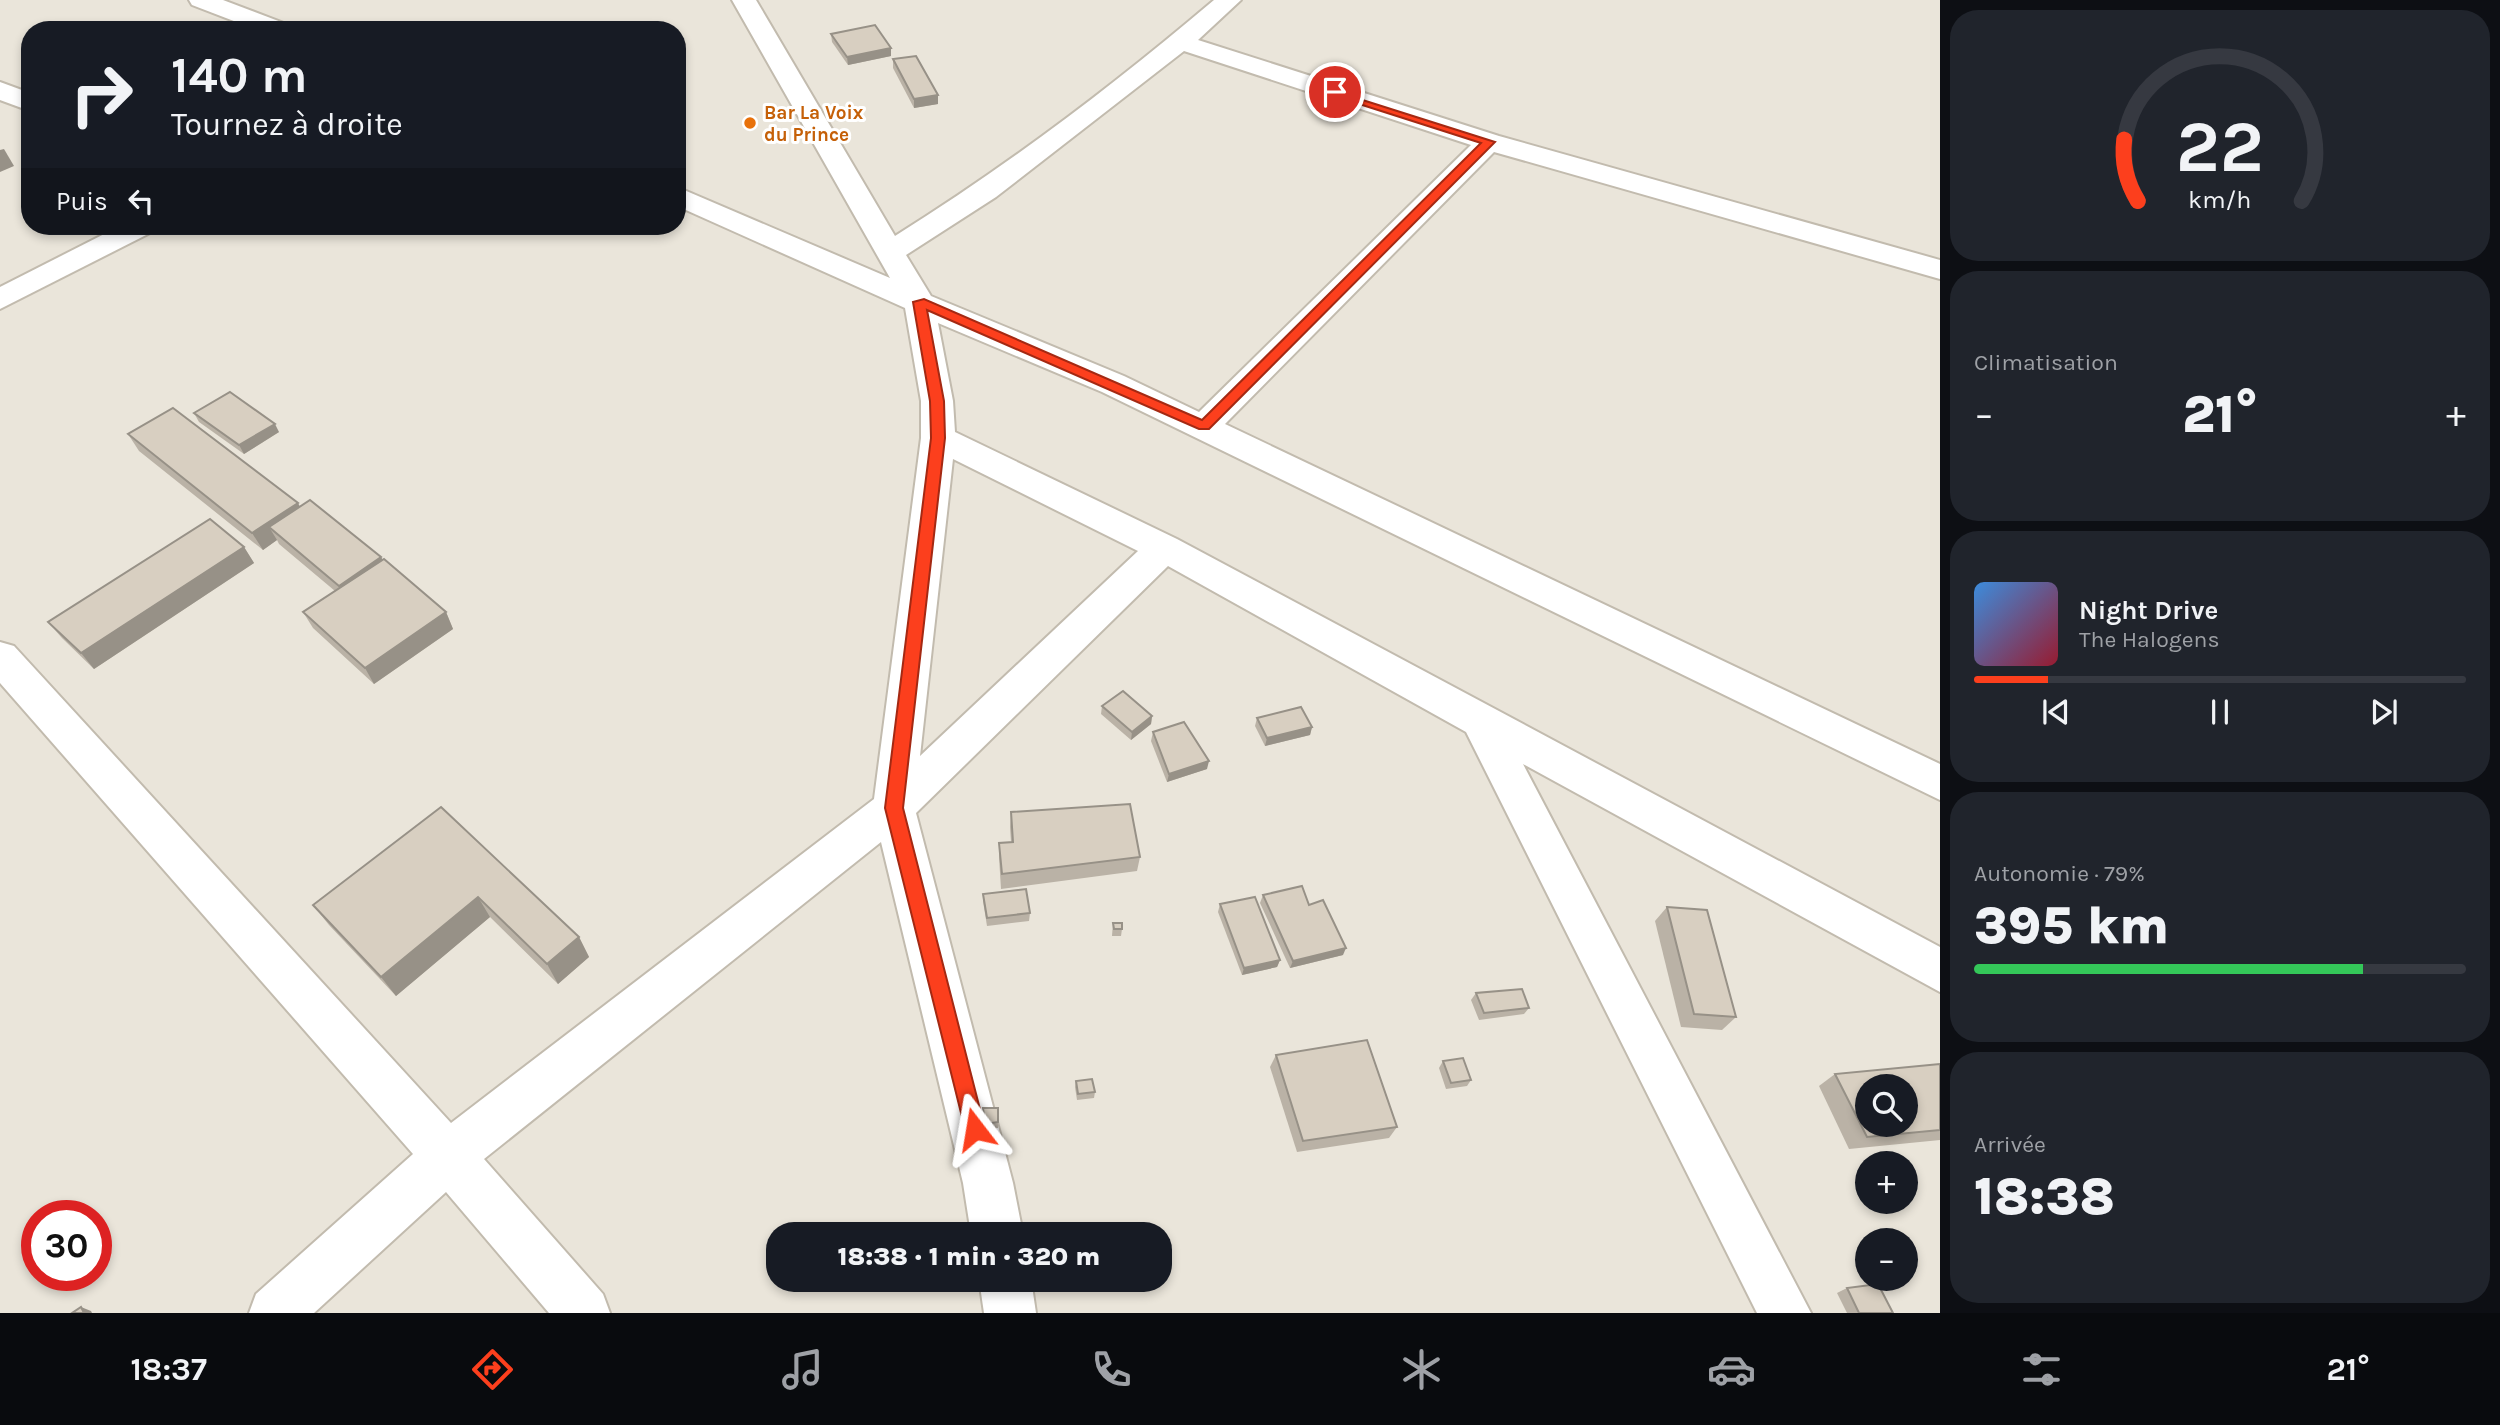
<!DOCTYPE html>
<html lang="fr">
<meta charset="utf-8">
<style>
body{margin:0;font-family:Karla,sans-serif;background:#20242c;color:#f1f3f6;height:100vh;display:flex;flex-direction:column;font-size:26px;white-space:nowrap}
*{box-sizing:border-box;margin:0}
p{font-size:23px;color:#9ea1a6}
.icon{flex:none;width:38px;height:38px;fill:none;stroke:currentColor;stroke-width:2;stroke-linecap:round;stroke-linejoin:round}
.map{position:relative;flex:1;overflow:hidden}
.sheet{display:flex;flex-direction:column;gap:10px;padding:10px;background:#0d0f14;width:560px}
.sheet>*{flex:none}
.hud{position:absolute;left:21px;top:21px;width:665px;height:214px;border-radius:28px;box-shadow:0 4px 10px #0003;background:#171b24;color:#f1f3f6;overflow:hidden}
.fabs{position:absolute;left:1855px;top:1074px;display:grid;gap:14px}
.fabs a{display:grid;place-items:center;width:63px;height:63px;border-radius:50%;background:#171b24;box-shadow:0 4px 10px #0003;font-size:35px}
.speed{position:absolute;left:21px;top:1200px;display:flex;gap:14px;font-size:35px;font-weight:700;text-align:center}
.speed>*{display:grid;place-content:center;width:91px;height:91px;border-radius:50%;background:#171b24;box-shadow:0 4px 10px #0003;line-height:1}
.speed .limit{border:10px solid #d22;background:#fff;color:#111}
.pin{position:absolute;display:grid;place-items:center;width:60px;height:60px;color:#fff;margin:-30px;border:4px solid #fff;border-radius:50%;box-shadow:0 2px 7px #0007}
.me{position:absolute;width:77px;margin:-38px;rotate:346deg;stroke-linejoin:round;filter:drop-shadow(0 0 5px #0008)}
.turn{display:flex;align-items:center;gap:24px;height:147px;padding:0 35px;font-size:32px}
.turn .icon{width:91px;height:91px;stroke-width:2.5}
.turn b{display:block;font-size:49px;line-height:60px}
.then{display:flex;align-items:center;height:66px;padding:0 35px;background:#0003;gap:14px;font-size:26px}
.big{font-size:52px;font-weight:800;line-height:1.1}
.sheet .card{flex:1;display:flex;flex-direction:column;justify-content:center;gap:10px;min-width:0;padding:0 24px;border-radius:28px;background:#20242c}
.sheet .dial{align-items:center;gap:0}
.dial svg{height:182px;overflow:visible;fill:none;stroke:#363941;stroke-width:7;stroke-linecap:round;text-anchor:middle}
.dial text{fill:#f1f3f6;stroke:none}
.song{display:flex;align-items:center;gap:21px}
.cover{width:84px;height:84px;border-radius:10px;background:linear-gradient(135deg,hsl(210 70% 55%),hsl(350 70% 35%))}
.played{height:7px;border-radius:4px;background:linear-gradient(90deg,#fc3f1d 15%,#363941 15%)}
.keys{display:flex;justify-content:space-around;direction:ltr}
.heat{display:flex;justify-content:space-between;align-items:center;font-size:38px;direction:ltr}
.charge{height:10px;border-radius:5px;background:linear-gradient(90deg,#34c759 79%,#363941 0)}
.trip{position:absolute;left:766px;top:1222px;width:406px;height:70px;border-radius:28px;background:#171b24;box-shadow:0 4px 10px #0003;font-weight:800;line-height:70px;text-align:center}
.tab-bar{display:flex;height:112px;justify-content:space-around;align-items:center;background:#090b0e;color:#9ea1a6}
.tab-bar .icon{width:49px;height:49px}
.tab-bar .current{color:#fc3f1d}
.tab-bar b{font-size:32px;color:#f1f3f6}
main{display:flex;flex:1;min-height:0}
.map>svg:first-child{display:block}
.residential{fill:#eae5da;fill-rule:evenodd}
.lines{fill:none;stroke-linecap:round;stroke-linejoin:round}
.minor-casing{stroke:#c2bbae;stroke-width:4}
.minor{fill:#fff;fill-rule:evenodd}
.wall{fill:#bab2a6}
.shaded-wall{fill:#979187}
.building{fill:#d8cfc1;stroke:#979187;stroke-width:2;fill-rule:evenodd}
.route{fill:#fc3f1d;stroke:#a42913;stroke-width:2}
.food-dot{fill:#e8710a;stroke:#fff;stroke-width:2.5}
.labels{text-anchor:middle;stroke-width:6;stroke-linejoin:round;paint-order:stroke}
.far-food-label{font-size:19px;font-weight:bold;fill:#c56008;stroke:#fff;text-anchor:start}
</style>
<main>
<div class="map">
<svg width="1940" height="1313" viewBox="0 0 1940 1313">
<rect width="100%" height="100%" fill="#f6f3ec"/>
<!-- residential -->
<path class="residential" d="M0 0H1940V1313H0ZM30 30H677V226H30ZM1867 1087H1906V1125H1867ZM1867 1164H1906V1202H1867ZM37 1216H96V1276H37ZM779 1234H1160V1279H779ZM1867 1241H1906V1279H1867Z"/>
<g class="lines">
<defs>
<g id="minor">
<path d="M189 0H223L289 25 292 30H257L192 5Z"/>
<path d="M732 0H756L895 236C1007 166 1114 85 1214 0H1241L1198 40 1499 136 1940 260V279L1494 152 1225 424 1940 764V800L1102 392 938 323 953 401 955 432 1177 539 1940 947V992L1523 764 1811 1313H1757L1466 732 1168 566 916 813 1013 1183 1023 1234H971L963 1183 881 842 484 1159 603 1294 610 1313H549L446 1192 314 1313H249L256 1294 413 1154 0 683V642L14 646 451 1123 874 799 921 438V401L905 308 677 206V187L890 278ZM1184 51 1471 145 1199 412 1124 376 931 296 906 255 996 197ZM953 459 1138 551 920 756Z"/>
<path d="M0 82 30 93V111L0 100Z"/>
<path d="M120 226H157L152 232 0 309V287Z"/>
<path d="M979 1279H1031L1036 1313H984Z"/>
</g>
</defs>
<!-- minor casing -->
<use href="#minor" class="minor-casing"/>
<!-- minor -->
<use href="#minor" class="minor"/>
</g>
<!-- wall -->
<g class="wall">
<path d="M831 34 891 56 848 65 832 42Z"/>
<path d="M893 59 938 104 914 108 893 68Z"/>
<path d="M194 413 279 432 244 454 199 422Z"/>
<path d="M128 434 300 507 381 557 383 560 446 612 453 629 374 684 313 628 303 612 335 591 279 544 277 540 263 550 139 451Z"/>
<path d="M244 547 254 563 94 669 62 638 48 622Z"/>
<path d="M1102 706 1152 716 1151 724 1131 740 1101 714Z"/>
<path d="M1257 718 1312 727 1310 735 1265 746 1255 726Z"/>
<path d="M1153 732 1207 769 1167 782 1151 741Z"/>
<path d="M441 807 579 937 589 957 558 984 490 917 396 996 329 925 313 905Z"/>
<path d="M1011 812 1140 857 1137 871 1001 889 999 857V843L1011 842 1010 827Z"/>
<path d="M983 894 1030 913 1029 921 987 926 983 901Z"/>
<path d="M1263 895 1309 905 1343 955 1290 968 1260 903Z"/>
<path d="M1220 904 1280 960 1277 967 1242 975 1218 912Z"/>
<path d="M1667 907 1736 1017 1722 1030 1681 1027 1655 921Z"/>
<path d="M1113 923 1122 929 1121 936H1112Z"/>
<path d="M1476 993 1529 1008 1524 1014 1479 1020 1471 1000Z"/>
<path d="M1276 1055 1397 1127 1389 1138 1297 1152 1270 1067Z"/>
<path d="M1443 1061 1471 1080 1467 1086 1446 1089 1439 1068Z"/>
<path d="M1940 1064V1140L1849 1149 1819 1086 1835 1074Z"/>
<path d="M1076 1081 1095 1092 1094 1098 1077 1100 1075 1087Z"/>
<path d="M983 1108H998V1128L984 1130Z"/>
<path d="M1847 1288 1893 1313H1847L1837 1293Z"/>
</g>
<!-- shaded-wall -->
<g class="shaded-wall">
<path d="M891 48V56L848 65 847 57Z"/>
<path d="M938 95V104L914 108V99Z"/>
<path d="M4 149 14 166 0 172V150Z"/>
<path d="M275 424 279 432 244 454 239 445Z"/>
<path d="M298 503 307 520 269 527 277 540 263 550 252 533Z"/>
<path d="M244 547 254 563 94 669 81 653Z"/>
<path d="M381 557 390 574 348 602 339 586Z"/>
<path d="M446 612 453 629 374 684 365 668Z"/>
<path d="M1152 716 1151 724 1131 740 1132 732Z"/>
<path d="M1312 727 1310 735 1265 746 1267 738Z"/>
<path d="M1209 761 1207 769 1167 782 1169 774Z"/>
<path d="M478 897 490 917 396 996 381 977Z"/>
<path d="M579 937 589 957 558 984 547 964Z"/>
<path d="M1346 948 1343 955 1290 968 1293 961Z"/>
<path d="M1280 960 1277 967 1242 975 1244 968Z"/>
<path d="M81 1307 91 1311 92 1313H84Z"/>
</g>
<!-- building -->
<g class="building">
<path d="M875 25 891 48 847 57 831 34Z"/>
<path d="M916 56 938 95 914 99 893 59Z"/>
<path d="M230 392 275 424 239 445 194 413Z"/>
<path d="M173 408 298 503 252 533 128 434Z"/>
<path d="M310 500 381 557 339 586 269 527Z"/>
<path d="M210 519 244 547 81 653 48 622Z"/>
<path d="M384 559 446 612 365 668 303 612Z"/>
<path d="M1123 691 1152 716 1132 732 1102 706Z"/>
<path d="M1301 707 1312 727 1267 738 1257 718Z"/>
<path d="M1184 722 1209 761 1169 774 1153 732Z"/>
<path d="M1130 804 1140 857 1002 874 999 843 1013 842 1011 812Z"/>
<path d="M441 807 579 937 547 964 478 897 381 977 313 905Z"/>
<path d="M1302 886 1309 905 1323 900 1346 948 1293 961 1263 895Z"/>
<path d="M1026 889 1030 913 987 918 983 894Z"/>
<path d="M1255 897 1280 960 1244 968 1220 904Z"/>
<path d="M1667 907 1707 910 1736 1017 1694 1014Z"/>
<path d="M1113 923H1122V929H1114Z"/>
<path d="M1522 989 1529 1008 1484 1013 1476 993Z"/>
<path d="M1367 1040 1397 1127 1303 1141 1276 1055Z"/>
<path d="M1463 1058 1471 1080 1451 1083 1443 1061Z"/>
<path d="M1940 1064V1130L1867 1137 1835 1074ZM1867 1087H1906V1125H1867Z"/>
<path d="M1092 1079 1095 1092 1078 1094 1076 1081Z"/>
<path d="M983 1108H998V1122L985 1124Z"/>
<path d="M1878 1284 1893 1313H1859L1847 1288Z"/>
<path d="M81 1307 84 1313H72Z"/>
</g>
<!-- route -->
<path class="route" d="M1331 90 1495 142 1209 429H1199L927 310 944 401 945 438 903 808 985 1129 982 1136 975 1139 968 1136 965 1129 885 808 931 438 930 401 913 302 924 299 1202 420 1481 143 1331 95Z"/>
<!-- markers -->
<circle class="food-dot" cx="750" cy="123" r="7"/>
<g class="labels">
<!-- far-food labels -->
<g class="far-food-label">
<text x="764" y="119">Bar La Voix<tspan x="764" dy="22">du Prince</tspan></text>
</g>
</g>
</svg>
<div class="fabs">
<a><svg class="icon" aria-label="search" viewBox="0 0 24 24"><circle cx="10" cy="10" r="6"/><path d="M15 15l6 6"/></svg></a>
<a>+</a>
<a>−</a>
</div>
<div class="speed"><div class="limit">30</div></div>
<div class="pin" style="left:1335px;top:92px;background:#d93025"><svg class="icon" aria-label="arrive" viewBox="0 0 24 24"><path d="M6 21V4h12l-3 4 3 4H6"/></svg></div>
<svg class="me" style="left:975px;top:1129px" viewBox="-20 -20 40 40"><path d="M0-17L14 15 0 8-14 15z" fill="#fc3f1d" stroke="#fff" stroke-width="4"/></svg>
<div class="trip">18:38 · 1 min · 320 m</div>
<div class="hud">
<div class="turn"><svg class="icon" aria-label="right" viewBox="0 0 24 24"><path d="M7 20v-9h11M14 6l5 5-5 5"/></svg><div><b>140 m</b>Tournez à droite</div></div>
<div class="then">Puis<svg class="icon" aria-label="left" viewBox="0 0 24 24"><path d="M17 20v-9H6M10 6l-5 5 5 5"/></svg></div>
</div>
</div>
<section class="sheet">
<div class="card dial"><svg viewBox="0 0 100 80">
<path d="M14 69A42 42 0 1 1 86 69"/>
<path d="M14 69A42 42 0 0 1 8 42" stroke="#fc3f1d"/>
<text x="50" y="56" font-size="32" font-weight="700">22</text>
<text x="50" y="72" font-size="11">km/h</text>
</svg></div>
<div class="card"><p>Climatisation</p>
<div class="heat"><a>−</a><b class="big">21°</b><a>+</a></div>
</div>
<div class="card">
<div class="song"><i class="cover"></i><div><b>Night Drive</b><p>The Halogens</p></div></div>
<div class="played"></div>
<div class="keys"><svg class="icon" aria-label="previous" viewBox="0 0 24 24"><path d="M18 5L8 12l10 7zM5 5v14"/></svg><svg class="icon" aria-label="pause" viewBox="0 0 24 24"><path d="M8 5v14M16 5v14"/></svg><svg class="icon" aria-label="next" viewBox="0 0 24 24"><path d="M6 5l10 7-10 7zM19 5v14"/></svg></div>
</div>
<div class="card"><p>Autonomie · 79%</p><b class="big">395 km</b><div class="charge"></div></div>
<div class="card"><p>Arrivée</p><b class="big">18:38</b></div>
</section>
</main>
<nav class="tab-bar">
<b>18:37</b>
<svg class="icon current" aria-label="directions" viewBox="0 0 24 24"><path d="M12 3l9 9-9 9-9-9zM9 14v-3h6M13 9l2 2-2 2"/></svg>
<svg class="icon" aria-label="music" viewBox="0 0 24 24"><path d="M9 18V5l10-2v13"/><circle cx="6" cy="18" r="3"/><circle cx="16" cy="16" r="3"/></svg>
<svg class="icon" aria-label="phone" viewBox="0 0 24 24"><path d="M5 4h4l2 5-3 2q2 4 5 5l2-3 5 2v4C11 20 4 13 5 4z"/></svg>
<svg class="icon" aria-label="climate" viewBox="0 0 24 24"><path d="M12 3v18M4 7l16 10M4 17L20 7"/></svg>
<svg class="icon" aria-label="car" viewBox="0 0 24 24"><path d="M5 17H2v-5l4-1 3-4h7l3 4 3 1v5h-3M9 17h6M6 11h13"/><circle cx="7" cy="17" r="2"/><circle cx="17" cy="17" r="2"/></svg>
<svg class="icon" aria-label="filters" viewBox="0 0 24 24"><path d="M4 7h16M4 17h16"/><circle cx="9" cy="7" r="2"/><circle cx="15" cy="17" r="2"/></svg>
<b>21°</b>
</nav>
